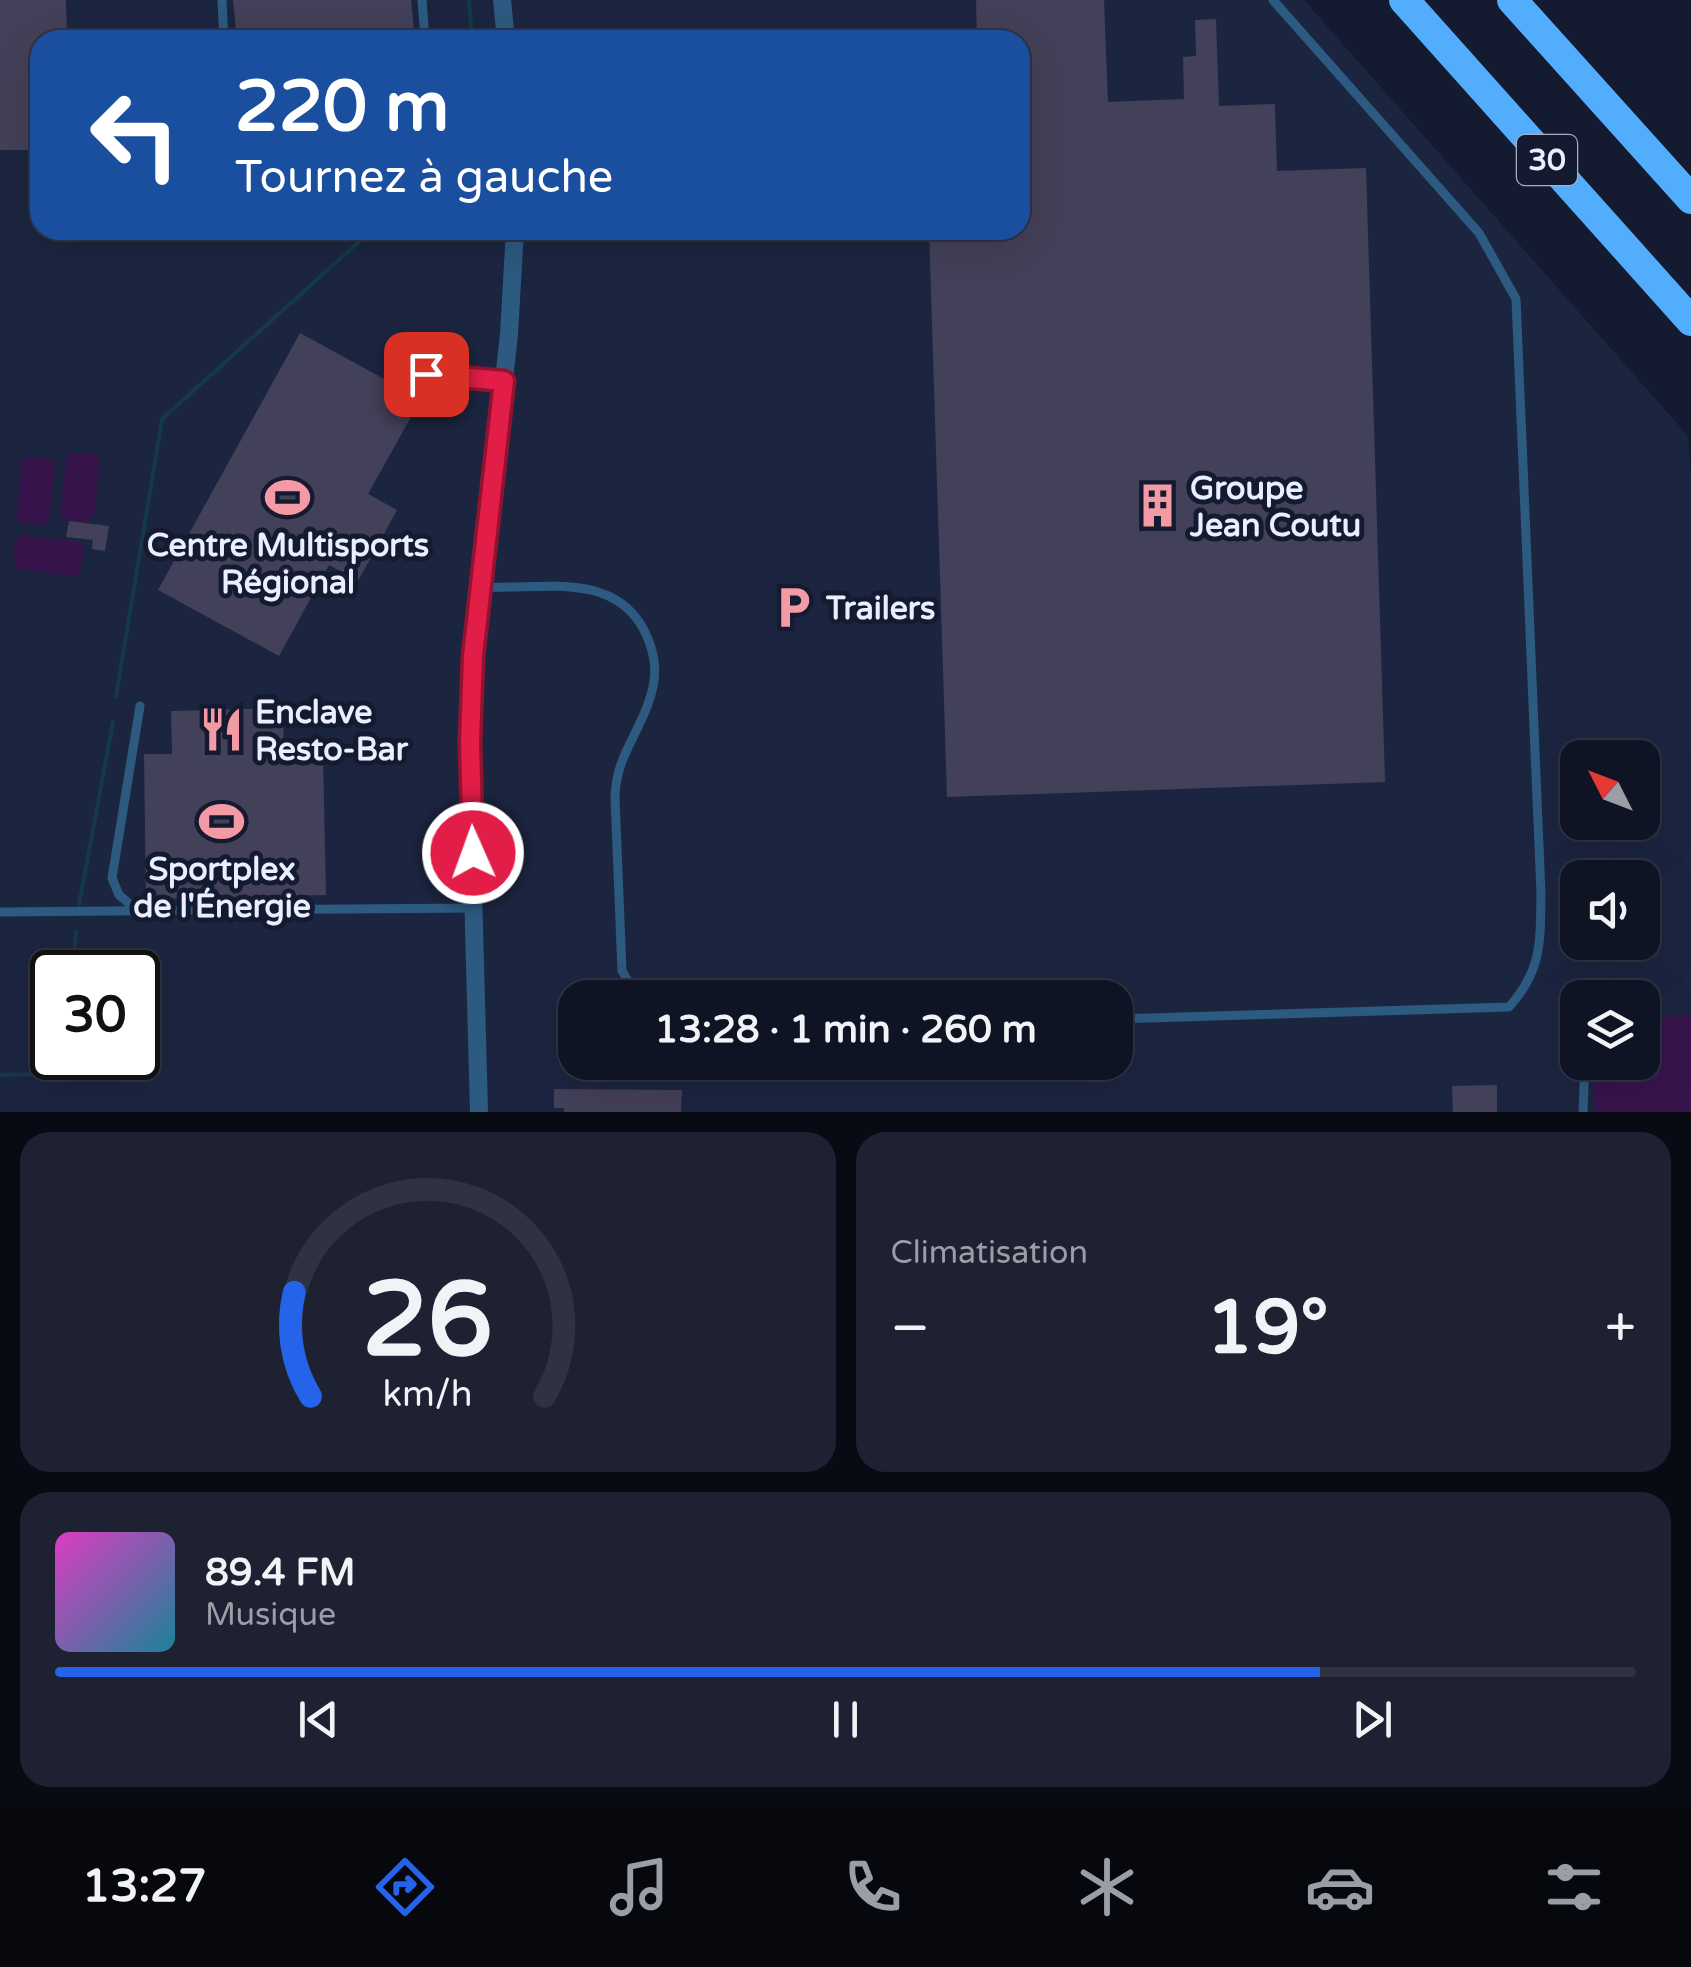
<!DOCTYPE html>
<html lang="fr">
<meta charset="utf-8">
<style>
body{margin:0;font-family:"Varela Round",sans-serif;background:#1d2131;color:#f1f3f6;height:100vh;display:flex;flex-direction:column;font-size:38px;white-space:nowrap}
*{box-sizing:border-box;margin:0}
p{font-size:32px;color:#9b9ea6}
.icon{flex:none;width:55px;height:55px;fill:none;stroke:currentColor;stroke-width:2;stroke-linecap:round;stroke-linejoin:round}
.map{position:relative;height:1112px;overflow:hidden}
.sheet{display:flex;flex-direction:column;gap:20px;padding:20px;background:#080b14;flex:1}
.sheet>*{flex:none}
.banner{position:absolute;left:30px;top:30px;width:1000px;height:210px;border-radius:30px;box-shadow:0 10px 40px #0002,0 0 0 2px #2f3341;background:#1a4fa0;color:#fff;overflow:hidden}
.needle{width:65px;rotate:312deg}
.tools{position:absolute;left:1560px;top:740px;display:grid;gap:20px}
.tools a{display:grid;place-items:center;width:100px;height:100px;border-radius:20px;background:#0f1424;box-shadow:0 10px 40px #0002,0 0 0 2px #2f3341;font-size:50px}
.speed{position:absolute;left:30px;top:950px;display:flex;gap:20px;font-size:50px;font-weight:700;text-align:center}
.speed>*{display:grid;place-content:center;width:130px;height:130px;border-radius:50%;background:#0f1424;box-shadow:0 10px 40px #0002,0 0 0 2px #2f3341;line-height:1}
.speed .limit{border:5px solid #111;border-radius:15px;background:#fff;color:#111}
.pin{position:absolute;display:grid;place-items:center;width:85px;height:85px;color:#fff;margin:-42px;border-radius:20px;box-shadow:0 5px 15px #0006}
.me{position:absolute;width:110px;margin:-55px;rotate:358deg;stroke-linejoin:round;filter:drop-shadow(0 0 8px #0008)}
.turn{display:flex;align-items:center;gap:35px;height:210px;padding:0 40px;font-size:45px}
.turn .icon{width:130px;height:130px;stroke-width:2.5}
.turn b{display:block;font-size:70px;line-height:85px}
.big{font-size:75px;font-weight:700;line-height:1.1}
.sheet .widget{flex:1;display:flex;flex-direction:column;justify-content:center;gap:15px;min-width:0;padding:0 35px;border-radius:30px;background:#1d2131}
.sheet .dial{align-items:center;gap:0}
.dial svg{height:260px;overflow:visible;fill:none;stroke:#2f3341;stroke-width:7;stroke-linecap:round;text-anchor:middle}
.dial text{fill:#f1f3f6;stroke:none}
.song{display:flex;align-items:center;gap:30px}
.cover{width:120px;height:120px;border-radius:15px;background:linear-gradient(135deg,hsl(310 70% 55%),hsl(190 70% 35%))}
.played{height:10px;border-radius:5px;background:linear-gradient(90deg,#2563eb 80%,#2f3341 80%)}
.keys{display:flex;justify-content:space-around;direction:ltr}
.heat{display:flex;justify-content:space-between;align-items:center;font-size:55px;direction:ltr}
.sheet .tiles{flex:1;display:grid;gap:20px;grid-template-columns:1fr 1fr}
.widget:last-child{grid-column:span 2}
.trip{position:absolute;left:558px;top:980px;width:575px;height:100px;border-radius:30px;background:#0f1424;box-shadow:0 10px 40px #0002,0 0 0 2px #2f3341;font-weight:700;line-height:100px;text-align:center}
.tabs{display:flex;height:160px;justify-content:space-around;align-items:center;background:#06080e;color:#9b9ea6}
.tabs .icon{width:70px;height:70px}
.tabs .current{color:#2563eb}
.tabs b{font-size:45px;color:#f1f3f6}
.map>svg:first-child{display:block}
.built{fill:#1c2540;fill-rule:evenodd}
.green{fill:#38144d}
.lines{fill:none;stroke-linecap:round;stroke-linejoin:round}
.stream{stroke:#153948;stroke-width:4}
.building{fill:#434059}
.lane{stroke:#2d5a81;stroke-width:9}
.street{stroke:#2d5a81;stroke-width:18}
.highway{stroke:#52aefd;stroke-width:30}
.route-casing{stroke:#92132f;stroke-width:25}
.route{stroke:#e11d48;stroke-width:18}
.labels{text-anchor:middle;stroke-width:10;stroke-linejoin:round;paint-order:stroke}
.shield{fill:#141b30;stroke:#a9afc0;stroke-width:2.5}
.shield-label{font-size:30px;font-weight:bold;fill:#e9effe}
.poi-label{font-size:32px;font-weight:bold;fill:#e9effe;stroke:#141b30;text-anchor:start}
</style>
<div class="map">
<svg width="1691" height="1112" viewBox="0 0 1691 1112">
<rect width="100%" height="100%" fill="#141b30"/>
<!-- built -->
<path class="built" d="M0 0H1304L1688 436 1691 475V1112H0ZM40 40H1020V230H40ZM1578 758H1642V822H1578ZM1578 878H1642V942H1578ZM52 972H138V1058H52ZM575 998H1115V1062H575ZM1578 998H1642V1062H1578Z"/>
<!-- green -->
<g class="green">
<path d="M71 453 95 454 100 460 94 515 87 522 66 520 60 515 66 458Z"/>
<path d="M26 457 50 458 55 463 49 518 45 525 21 523 16 519 22 461Z"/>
<path d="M21 535 79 542 84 549 80 572 74 576 17 569C10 560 14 542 21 535Z"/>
<path d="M1671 1016H1691V1112H1595L1592 1063 1642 1062 1643 1021Z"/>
</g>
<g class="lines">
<!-- stream -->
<g class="stream">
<path d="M469 0 472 40"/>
<path d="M116 697 162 419 372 230"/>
<path d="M79 905 113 722"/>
<path d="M73 972 76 931"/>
<path d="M0 1075 54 1074 57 1058"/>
</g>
</g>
<!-- building -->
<g class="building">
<path d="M0 0H66L67 40H40V150H0Z"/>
<path d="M233 0H411L415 40H237Z"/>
<path d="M976 0H1104L1108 102 1184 99 1183 57 1196 56 1195 20 1216 19 1219 106 1275 104 1277 171 1366 168 1385 782 947 797 929 230H1020V40H977Z"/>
<path d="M300 333 397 386 400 396 411 394 421 399 368 494 397 510 358 581 329 565 279 656 158 590Z"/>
<path d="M69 521 109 526 105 551 92 549 93 540 66 537Z"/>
<path d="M283 708 284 757 323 756 326 895 146 899 144 754H172L171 711Z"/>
<path d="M1497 1085V1112H1453L1452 1086Z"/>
<path d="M554 1089 682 1090 681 1112H564V1108H554Z"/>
</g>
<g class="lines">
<!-- lane -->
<g class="lane">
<path d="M222 0 224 40"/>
<path d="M422 0 425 40"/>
<path d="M404 389C430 364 470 377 504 381"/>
<path d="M482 587C539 590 612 570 644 630 657 656 658 677 648 704 635 740 616 758 615 798L622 971 635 992 645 998"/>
<path d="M137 910 119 895 112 878 140 706"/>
<path d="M0 912 474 908"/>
<path d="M884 998H939"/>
<path d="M1115 1019 1509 1007C1543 969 1540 941 1541 893L1516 299 1479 233 1273 0"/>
<path d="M1583 1112 1585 1062"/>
</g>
<!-- street -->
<g class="street">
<path d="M502 0 506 40"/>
<path d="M479 1112 470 778 471 683 509 334 515 230"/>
</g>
<!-- highway -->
<g class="highway">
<path d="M1404 0 1691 321"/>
<path d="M1512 0 1691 199"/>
</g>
</g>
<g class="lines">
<defs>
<path id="route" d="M426 374 504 381 473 656 470 743 473 853"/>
</defs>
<!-- route casing -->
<use href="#route" class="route-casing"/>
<!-- route -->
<use href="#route" class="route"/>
</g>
<!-- icons -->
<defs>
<symbol id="stadium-bare" viewBox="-9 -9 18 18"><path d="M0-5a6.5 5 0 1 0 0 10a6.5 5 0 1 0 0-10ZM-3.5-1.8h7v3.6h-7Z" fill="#f49aa4" stroke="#141b30" stroke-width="2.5" paint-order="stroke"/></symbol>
<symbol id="building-bare" viewBox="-9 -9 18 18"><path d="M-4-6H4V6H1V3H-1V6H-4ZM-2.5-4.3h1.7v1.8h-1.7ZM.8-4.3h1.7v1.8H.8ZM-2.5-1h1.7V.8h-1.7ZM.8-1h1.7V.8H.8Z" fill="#f49aa4" stroke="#141b30" stroke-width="2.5" paint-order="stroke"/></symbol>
<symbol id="parking-bare" viewBox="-9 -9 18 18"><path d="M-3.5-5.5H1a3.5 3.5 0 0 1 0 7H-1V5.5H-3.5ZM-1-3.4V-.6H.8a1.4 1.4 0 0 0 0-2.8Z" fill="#f49aa4" stroke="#141b30" stroke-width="2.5" paint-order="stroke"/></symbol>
<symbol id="restaurant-bare" viewBox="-9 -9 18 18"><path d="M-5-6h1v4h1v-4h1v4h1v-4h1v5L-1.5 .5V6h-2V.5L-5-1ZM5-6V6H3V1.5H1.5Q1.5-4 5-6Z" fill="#f49aa4" stroke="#141b30" stroke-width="2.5" paint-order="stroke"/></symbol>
</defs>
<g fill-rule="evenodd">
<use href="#stadium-bare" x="256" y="466" width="63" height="63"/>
<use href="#building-bare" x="1126" y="474" width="63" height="63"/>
<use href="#parking-bare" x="762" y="576" width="63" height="63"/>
<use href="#restaurant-bare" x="190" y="698" width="63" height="63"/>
<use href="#stadium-bare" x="190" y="790" width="63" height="63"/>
</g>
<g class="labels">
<!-- shield labels -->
<rect class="shield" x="1517" y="135" width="60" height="50" rx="8"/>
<g class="shield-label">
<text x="1547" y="170">30</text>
</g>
<!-- poi labels -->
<g class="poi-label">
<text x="1190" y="499">Groupe<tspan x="1190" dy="37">Jean Coutu</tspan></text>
<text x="288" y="556" text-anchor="middle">Centre Multisports<tspan x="288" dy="37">Régional</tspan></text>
<text x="826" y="619">Trailers</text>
<text x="255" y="723">Enclave<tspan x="255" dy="37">Resto-Bar</tspan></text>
<text x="222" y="880" text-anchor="middle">Sportplex<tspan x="222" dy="37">de l'Énergie</tspan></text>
</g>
</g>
</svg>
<div class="tools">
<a><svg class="needle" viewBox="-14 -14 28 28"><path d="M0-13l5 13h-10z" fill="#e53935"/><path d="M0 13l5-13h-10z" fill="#9b9ea6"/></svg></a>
<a><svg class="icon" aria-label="sound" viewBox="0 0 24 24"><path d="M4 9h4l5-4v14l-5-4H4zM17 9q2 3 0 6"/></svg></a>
<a><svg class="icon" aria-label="layers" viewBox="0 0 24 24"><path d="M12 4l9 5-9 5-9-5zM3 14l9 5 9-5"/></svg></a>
</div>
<div class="speed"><div class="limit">30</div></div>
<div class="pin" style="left:426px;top:374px;background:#d93025"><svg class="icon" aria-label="arrive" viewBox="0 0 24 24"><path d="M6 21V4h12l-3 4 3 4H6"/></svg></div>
<svg class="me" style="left:473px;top:853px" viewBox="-20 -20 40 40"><circle r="17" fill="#e11d48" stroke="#fff" stroke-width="3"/><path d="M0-11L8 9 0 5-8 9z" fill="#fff"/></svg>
<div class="trip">13:28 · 1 min · 260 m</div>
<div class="banner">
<div class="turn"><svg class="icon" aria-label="left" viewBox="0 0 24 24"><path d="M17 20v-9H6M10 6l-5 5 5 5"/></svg><div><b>220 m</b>Tournez à gauche</div></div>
</div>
</div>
<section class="sheet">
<div class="tiles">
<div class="widget dial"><svg viewBox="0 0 100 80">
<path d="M14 69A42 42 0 1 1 86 69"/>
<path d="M14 69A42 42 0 0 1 9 37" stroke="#2563eb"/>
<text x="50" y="56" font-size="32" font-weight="700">26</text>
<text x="50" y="72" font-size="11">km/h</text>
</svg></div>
<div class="widget"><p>Climatisation</p>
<div class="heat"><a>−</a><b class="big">19°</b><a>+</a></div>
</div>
<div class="widget">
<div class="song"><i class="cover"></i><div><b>89.4 FM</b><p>Musique</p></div></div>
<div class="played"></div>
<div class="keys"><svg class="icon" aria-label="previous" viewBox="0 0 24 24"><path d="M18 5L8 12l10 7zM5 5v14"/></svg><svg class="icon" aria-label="pause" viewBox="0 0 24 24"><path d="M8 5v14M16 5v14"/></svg><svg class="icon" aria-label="next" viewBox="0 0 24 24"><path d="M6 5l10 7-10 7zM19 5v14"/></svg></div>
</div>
</div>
</section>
<nav class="tabs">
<b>13:27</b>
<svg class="icon current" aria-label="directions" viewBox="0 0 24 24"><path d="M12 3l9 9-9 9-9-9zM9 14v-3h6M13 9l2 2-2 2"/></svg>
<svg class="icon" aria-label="music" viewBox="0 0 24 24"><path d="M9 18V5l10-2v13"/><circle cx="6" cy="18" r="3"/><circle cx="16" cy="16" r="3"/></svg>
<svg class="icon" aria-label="phone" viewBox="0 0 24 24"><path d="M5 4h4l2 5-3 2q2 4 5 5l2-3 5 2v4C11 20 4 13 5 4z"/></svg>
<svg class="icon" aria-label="climate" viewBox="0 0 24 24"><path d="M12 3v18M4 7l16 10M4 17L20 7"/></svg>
<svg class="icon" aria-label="car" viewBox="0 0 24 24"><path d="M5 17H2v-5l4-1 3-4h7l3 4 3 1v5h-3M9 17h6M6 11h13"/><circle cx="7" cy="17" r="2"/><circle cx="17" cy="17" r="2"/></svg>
<svg class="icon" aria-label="filters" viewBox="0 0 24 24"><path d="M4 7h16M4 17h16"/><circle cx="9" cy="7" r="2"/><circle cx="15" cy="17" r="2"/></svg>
</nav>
